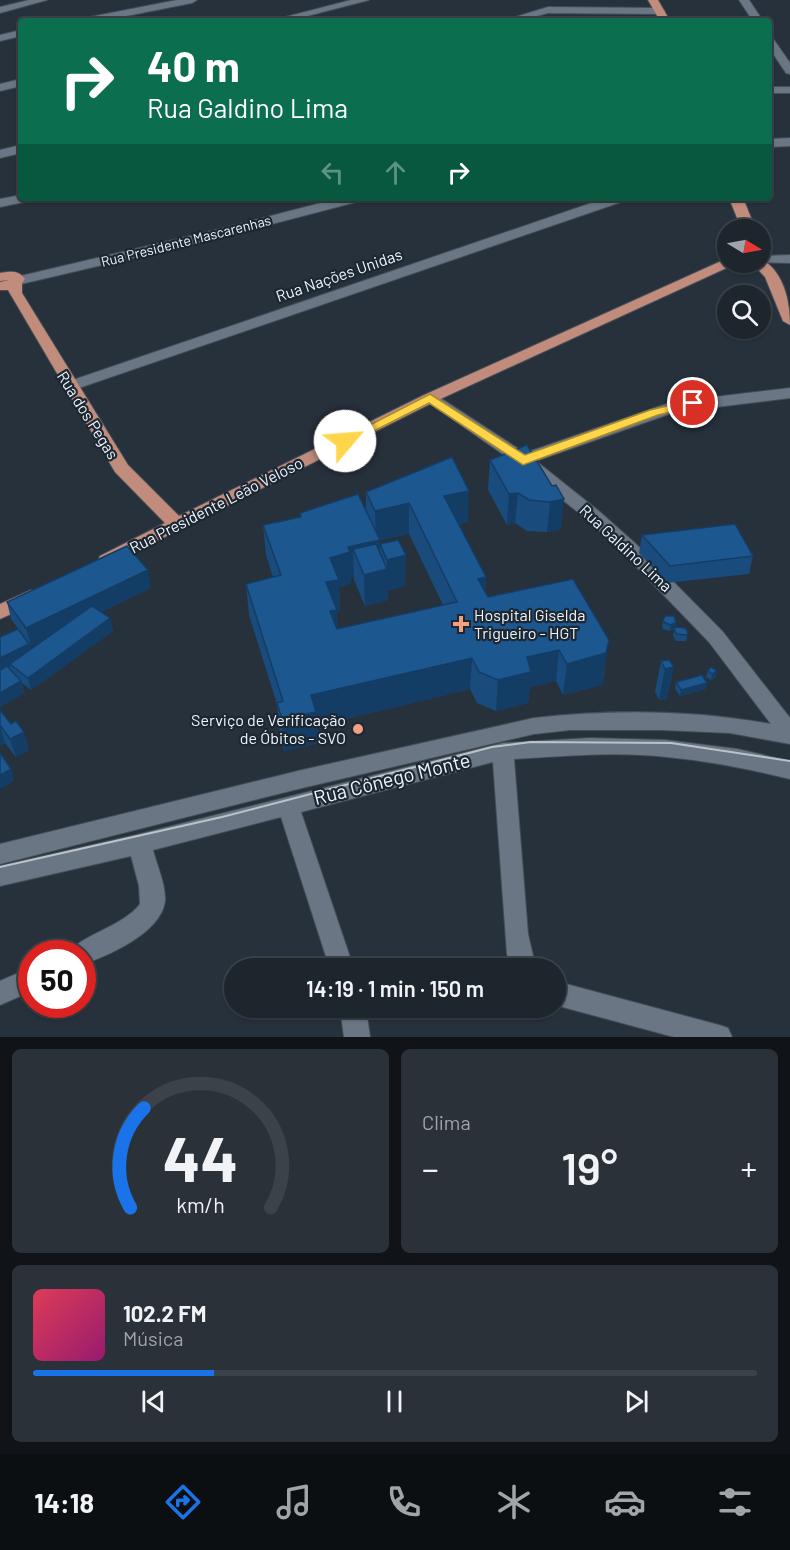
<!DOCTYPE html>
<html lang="pt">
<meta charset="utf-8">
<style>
body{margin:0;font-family:Barlow,sans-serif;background:#2a3139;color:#f1f3f6;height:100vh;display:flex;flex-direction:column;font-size:22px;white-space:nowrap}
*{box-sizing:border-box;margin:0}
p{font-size:20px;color:#a0a5aa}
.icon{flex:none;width:33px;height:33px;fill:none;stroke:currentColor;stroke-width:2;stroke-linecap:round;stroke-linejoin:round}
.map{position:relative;height:1037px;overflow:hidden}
.side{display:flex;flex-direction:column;gap:12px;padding:12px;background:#101419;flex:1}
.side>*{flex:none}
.guide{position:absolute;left:18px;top:18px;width:754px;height:183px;border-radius:6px;box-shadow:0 2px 4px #0004,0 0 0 2px #3b4249;background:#0b6e4f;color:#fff;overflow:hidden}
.needle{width:39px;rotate:100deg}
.controls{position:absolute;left:717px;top:219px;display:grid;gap:12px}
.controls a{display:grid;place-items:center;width:54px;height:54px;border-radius:50%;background:#1d252d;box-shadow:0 2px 4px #0004,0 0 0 2px #3b4249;font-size:30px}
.speed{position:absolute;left:18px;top:940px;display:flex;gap:12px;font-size:30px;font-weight:700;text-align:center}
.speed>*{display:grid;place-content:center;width:78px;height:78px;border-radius:50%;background:#1d252d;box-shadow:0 2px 4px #0004,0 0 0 2px #3b4249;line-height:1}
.speed .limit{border:9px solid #d22;background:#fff;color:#111}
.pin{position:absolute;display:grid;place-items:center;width:51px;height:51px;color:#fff;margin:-26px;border:3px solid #fff;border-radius:50%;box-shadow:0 2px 6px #0007}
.me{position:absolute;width:66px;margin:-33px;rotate:63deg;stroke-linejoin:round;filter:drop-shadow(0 0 4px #0008)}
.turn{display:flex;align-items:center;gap:21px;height:126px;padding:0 30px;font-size:27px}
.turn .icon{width:78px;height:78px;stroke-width:2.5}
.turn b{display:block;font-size:42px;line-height:51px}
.lanes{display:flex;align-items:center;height:57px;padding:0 30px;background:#0003;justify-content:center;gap:30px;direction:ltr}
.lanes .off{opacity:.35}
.big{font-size:45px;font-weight:600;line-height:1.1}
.side .card{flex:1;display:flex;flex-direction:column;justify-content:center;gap:9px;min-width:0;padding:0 21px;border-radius:9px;background:#2a3139}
.side .dial{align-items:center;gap:0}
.dial svg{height:156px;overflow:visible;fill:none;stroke:#3b4249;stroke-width:7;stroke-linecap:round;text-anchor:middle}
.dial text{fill:#f1f3f6;stroke:none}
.song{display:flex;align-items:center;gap:18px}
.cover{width:72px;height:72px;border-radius:9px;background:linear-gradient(135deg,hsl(350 70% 55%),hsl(320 70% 35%))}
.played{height:6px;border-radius:3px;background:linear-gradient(90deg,#1a73e8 25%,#3b4249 25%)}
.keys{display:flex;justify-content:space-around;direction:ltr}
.heat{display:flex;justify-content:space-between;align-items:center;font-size:33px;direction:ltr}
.side .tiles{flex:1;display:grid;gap:12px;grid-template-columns:1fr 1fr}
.card:last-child{grid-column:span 2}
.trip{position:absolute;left:224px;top:958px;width:342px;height:60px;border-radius:30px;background:#1d252d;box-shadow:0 2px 4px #0004,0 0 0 2px #3b4249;font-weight:600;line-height:60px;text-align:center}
.tab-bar{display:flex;height:96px;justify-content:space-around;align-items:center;background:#0c0f12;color:#a0a5aa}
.tab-bar .icon{width:42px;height:42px}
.tab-bar .current{color:#1a73e8}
.tab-bar b{font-size:27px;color:#f1f3f6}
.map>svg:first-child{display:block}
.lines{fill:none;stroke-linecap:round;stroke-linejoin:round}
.minor-casing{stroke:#454e57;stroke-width:2}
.major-casing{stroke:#454e57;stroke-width:2}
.minor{fill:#6a7683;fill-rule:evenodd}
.major{fill:#c28c7c;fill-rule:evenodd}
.tram{stroke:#bbc2cb;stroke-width:2}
.wall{fill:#194b7c;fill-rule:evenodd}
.shaded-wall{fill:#143d65}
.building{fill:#1d5790;stroke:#143d65;stroke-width:1.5}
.route{fill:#ffd54a;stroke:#a68a30;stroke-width:1.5}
.poi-dot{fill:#f2a081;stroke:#1d2732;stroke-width:2}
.labels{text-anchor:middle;stroke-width:4.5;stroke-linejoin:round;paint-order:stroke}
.far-street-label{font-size:14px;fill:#eef5fc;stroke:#1d2732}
.street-label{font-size:16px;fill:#eef5fc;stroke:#1d2732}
.poi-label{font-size:16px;fill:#eef5fc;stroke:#1d2732;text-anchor:start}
.near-street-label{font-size:20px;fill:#eef5fc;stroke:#1d2732}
</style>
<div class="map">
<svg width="790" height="1037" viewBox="0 0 790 1037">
<rect width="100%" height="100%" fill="#27313c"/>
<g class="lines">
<defs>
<g id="minor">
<path d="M29 0H47L0 13V7Z"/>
<path d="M177 0H197L192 3 101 21H80L85 18Z"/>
<path d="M351 0H369L288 21H270Z"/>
<path d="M739 0H749L763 21H753Z"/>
<path d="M548 7 660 8 665 11 660 14 548 13 519 21H502Z"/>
<path d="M21 30V36L0 41V35Z"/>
<path d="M770 39 774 40 790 63V74L786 73 770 49Z"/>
<path d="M21 79V86L0 91V84Z"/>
<rect x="770" y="87" width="20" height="6"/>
<path d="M790 138V146L770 147V139Z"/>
<path d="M21 145V153L0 158V150Z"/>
<path d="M21 195V198H31L29 201 0 207V199Z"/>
<path d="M340 198H362L360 201 226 236 17 285 10 281 12 278 224 228Z"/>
<path d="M606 198H626L624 201 76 389H64L62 386 64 383Z"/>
<path d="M790 255V263L755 262H760V256Z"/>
<path d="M790 388V398L675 412 536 461 600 512 637 545 723 632 790 718V744L730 733 662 730H570L534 734 302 788 0 864V844L302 770 534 718C612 709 694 710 771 724L709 642 623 553 588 520 517 464 422 398 424 395H436L525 453 672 402Z"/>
<path d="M590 738 665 740 737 749 790 761V779C749 769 709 761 667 757 617 751 565 756 514 759L528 934 536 969H512L507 954 493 762 301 812 354 969H330L281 817 153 850C157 866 166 885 165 901 161 933 109 955 82 965V954H69C77 936 123 927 140 904L139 886 131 856 0 886V866L140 834 503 743Z"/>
<path d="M32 967V991L0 1005V981Z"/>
<path d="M555 981 719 1025 728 1028 732 1037H674L555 1005Z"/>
<path d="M340 1008H366L370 1037H344Z"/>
</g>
<g id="major">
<path d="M648 0H658L670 21H660Z"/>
<path d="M729 198H743L756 230H742Z"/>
<path d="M728 258V262H735L733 265 436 401 107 566 100 564 98 560 100 556 165 523 115 472 8 290H0V282L9 280 0 281V273C10 271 19 270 25 279L22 283V293L128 465 179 516 424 395Z"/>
<path d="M760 258C784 271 790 301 790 325L783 321 765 277 751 262H760Z"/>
<path d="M31 590 38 592 41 597 38 602 0 619V604Z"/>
</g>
</defs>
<!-- minor casing -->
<use href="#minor" class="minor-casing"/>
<!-- major casing -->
<use href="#major" class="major-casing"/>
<!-- minor -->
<use href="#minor" class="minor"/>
<!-- major -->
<use href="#major" class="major"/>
<!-- tram -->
<path class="tram" d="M0 867 222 817 492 747 531 742 671 743 790 761"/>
</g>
<!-- wall -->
<g class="wall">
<path d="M527 445 561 529 547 532 527 531 515 523 507 525 488 490 490 460Z"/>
<path d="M452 457 468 522 459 524 486 577 485 592 488 597 605 671 602 685 563 695 556 681 530 687 528 703 496 711 477 703 470 689 317 726 318 743 284 751 280 734 277 704 249 615 246 584 273 577 266 555 263 525 300 517V513L366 511V492ZM409 534 443 605 337 629V611H340L339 587 351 583V578L354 577V580L365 606 388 600 387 591 405 586 380 544V540Z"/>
<path d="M642 535 753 556 749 574 666 583 639 553Z"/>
<path d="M151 588 101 612 110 618 113 631 31 690 22 683 24 693 0 707V637L29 644 31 649 47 638 31 646 11 619 7 602Z"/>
<path d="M663 620 676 622 675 628 670 631 663 629 662 626Z"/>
<path d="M674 630 688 632 686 641H676L673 636Z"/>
<path d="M669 660 667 699 659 700 655 692 661 661Z"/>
<path d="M708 670 716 677 711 680 706 677Z"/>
<path d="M676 682 706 689 680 696 675 689Z"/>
<path d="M0 710 29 750 16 757 5 743 0 746Z"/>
</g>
<!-- shaded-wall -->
<g class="shaded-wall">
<path d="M469 491 468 522 444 527V496Z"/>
<path d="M518 493 515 523 507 525 509 494Z"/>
<path d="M564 499 561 529 547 532 550 502Z"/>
<path d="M409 503V534L380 540V571L353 549 354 577 351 578V583L339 587 340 611H337L338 641 332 642 326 582 330 558 348 547 376 541 375 511Z"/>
<path d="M406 555 405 586 387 591 388 600 365 606 364 575 387 569V560Z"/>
<path d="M148 570 151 588 31 646 26 628Z"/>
<path d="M486 577 484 608 478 579Z"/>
<path d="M110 618 113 631 31 690 28 678Z"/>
<path d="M676 622 675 628 670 631 671 625Z"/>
<path d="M609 640 602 685 563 695 567 664Z"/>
<path d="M29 644 32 656 10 664V667L0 672V658Z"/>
<path d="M559 650 556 681 530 687 528 703 496 711 498 680 527 657Z"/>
<path d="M472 658 470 689 317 726 318 743 284 751 282 719 311 695Z"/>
<path d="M674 667 667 699 659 700 665 669Z"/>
<path d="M717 671 716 677 711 680 712 674Z"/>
<path d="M21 681 24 693 0 707V693Z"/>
<path d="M707 683 706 689 680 696 681 690Z"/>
<path d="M0 725 5 743 0 746Z"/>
<path d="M24 732 29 750 16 757 10 739Z"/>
<path d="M11 769 14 781 0 789V775Z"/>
</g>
<!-- building -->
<g class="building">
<path d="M527 445 552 486 556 485 564 499 550 502 529 500 518 493 509 494 490 460Z"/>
<path d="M452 457 469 491 444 496 486 577 478 579 488 597 573 579 609 640 606 653 567 664 559 650 527 657 531 672 498 680 479 672 472 658 311 695 316 712 282 719 277 703 283 701 246 584 281 575 263 525 301 517 300 513 358 494 380 540 348 547 350 552 330 558 339 580 326 582 337 610 330 611 337 629 457 602 409 503 375 511 366 492Z"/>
<path d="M735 524 753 556 670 566 642 535Z"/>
<path d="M398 540 406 555 387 560 380 544Z"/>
<path d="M376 544 387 569 364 575 353 549Z"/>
<path d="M127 546 148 570 26 628 7 602Z"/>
<path d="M92 606 110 618 28 678 10 664Z"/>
<path d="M665 616H674L676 622 671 625 665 623 663 620Z"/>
<path d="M676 627 685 628 688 632 687 635 677 634 674 630Z"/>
<path d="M18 629 29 644 0 658V637Z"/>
<path d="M669 660 674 667 665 669 661 661Z"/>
<path d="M7 666 21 681 0 693V670Z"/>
<path d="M711 667 717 671 712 674 708 670Z"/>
<path d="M702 675 707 683 681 690 676 682Z"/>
<path d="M0 710 11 724 16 721 24 732 10 739 0 725Z"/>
<path d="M0 753 11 769 0 775Z"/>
</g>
<!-- route -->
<path class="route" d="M430 394 525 455 650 410 693 400 699 403 697 406 658 415 523 465 429 403 350 443 345 444 339 441Z"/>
<!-- markers -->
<g class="poi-dot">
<path d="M458 615h6v6h6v6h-6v6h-6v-6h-6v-6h6z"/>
<circle cx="358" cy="729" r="6"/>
</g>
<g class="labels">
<!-- far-street labels -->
<g class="far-street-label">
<text transform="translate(186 241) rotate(-14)" y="5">Rua Presidente Mascarenhas</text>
</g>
<!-- street labels -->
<g class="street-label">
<text transform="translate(339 275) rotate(-19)" y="6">Rua Nações Unidas</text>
<text transform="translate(88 415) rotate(58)" y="6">Rua dos Pegas</text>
<text transform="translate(216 505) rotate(-27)" y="6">Rua Presidente Leão Veloso</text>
<text transform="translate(626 548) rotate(43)" y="6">Rua Galdino Lima</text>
</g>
<!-- poi labels -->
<g class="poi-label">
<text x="474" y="621">Hospital Giselda<tspan x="474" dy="18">Trigueiro - HGT</tspan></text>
<text x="346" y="726" text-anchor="end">Serviço de Verificação<tspan x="346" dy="18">de Óbitos - SVO</tspan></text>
</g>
<!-- near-street labels -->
<g class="near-street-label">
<text transform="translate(392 779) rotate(-14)" y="7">Rua Cônego Monte</text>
</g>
</g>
</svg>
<div class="controls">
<a><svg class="needle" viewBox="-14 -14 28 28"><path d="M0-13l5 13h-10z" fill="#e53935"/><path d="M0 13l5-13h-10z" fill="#a0a5aa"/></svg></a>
<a><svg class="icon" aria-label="search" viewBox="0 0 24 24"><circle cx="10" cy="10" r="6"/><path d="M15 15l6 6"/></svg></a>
</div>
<div class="speed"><div class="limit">50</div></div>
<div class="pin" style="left:693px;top:403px;background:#d93025"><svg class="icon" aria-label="arrive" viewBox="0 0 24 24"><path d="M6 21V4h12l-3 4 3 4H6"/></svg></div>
<svg class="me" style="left:345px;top:441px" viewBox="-20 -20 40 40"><circle r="19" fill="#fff"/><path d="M0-13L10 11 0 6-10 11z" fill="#ffd54a"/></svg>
<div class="trip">14:19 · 1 min · 150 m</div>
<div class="guide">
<div class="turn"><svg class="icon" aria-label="right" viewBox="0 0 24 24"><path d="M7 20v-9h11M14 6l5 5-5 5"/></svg><div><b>40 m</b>Rua Galdino Lima</div></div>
<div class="lanes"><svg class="icon off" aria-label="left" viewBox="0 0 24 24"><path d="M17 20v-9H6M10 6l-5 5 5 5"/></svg><svg class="icon off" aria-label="ahead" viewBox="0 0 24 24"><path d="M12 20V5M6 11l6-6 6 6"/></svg><svg class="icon" aria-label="right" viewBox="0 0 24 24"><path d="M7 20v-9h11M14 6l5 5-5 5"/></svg></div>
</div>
</div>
<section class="side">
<div class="tiles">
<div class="card dial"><svg viewBox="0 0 100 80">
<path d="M14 69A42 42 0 1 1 86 69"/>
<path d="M14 69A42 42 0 0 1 21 18" stroke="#1a73e8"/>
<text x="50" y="56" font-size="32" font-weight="700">44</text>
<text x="50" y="72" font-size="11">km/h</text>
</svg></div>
<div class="card"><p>Clima</p>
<div class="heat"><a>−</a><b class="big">19°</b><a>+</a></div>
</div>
<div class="card">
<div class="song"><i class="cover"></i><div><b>102.2 FM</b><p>Música</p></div></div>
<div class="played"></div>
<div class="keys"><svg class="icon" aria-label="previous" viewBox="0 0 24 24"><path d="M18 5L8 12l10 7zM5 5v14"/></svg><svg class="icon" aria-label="pause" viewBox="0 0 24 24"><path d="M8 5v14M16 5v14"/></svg><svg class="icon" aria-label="next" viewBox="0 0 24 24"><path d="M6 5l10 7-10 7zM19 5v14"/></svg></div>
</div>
</div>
</section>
<nav class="tab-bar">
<b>14:18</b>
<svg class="icon current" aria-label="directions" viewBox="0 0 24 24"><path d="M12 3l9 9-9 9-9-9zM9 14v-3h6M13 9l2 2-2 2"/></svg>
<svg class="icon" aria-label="music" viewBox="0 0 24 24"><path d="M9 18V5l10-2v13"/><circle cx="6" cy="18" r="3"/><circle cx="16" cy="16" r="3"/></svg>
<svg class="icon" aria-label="phone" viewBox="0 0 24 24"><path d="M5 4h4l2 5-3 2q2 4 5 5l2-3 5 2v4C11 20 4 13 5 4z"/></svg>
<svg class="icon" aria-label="climate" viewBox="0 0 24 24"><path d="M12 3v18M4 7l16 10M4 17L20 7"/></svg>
<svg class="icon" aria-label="car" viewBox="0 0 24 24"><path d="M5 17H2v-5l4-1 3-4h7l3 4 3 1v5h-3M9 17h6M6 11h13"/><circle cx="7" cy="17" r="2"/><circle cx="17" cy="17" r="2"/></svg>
<svg class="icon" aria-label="filters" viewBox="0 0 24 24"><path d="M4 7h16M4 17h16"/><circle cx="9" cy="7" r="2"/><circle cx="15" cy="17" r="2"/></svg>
</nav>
